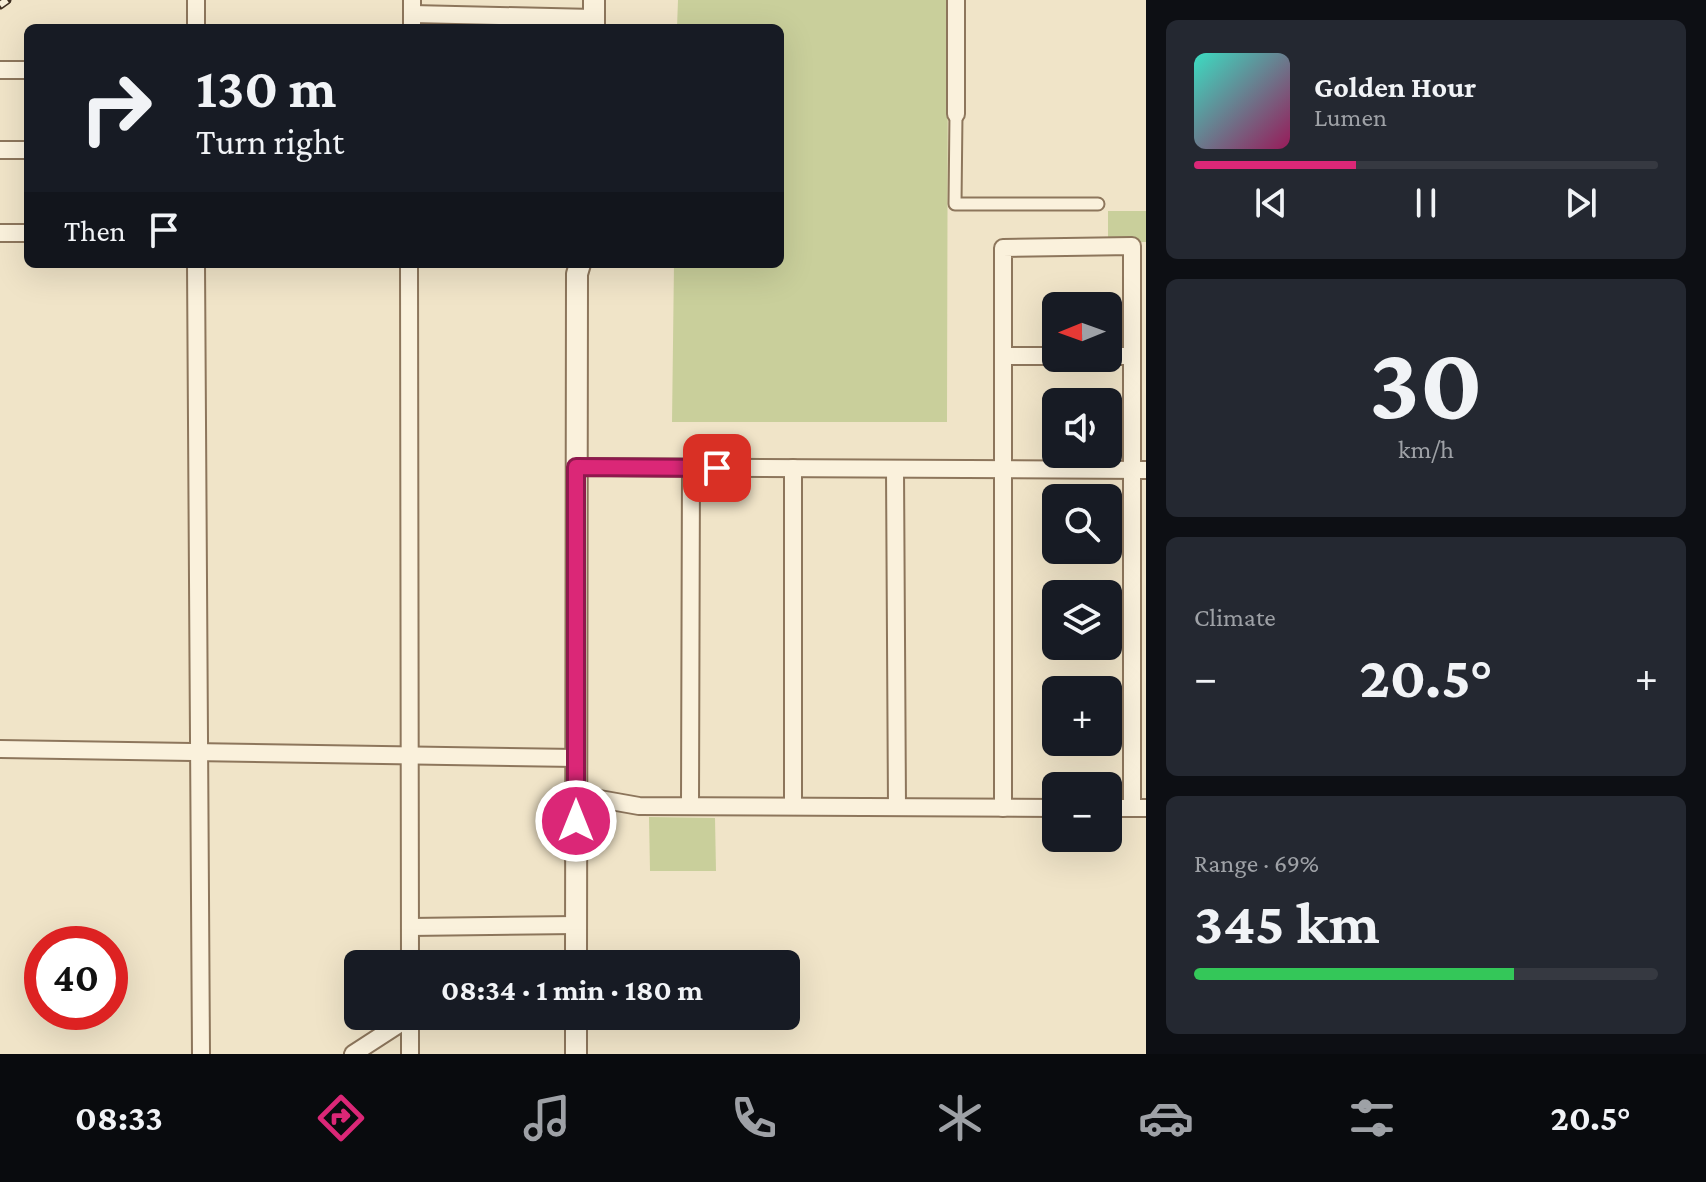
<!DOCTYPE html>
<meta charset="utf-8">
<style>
body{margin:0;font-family:"Crimson Pro",serif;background:#242831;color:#f1f3f6;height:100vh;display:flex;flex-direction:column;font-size:30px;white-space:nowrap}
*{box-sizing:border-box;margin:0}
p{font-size:26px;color:#9ea1a6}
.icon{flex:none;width:44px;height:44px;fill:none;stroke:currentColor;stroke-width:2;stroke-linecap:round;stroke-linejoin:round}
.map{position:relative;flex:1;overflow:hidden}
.sheet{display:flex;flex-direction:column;gap:20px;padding:20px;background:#0d0f14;width:560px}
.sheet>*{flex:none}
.banner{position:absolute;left:24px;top:24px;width:760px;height:244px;border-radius:12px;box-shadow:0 8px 32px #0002;background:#171b24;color:#f1f3f6;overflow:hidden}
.needle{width:52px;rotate:269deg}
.tools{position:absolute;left:1042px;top:292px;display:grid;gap:16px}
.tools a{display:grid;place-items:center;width:80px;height:80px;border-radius:12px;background:#171b24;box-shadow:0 8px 32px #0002;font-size:40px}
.speed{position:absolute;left:24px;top:926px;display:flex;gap:16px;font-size:40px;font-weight:700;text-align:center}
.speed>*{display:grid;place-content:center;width:104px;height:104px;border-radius:50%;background:#171b24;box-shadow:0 8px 32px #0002;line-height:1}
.speed .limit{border:12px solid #d22;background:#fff;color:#111}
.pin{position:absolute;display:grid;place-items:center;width:68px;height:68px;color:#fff;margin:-34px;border-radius:16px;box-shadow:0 4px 12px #0006}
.me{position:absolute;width:88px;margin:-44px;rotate:0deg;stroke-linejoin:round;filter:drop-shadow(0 0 6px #0008)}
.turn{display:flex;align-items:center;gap:28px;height:168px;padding:0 40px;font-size:36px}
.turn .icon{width:104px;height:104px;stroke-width:2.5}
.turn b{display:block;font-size:56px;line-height:68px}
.then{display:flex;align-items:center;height:76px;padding:0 40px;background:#0003;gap:16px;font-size:30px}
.big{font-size:60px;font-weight:700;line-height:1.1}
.sheet .widget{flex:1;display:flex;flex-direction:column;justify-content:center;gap:12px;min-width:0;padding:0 28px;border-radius:12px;background:#242831}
.sheet .dial{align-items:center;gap:0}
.dial b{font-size:104px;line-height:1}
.song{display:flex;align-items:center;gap:24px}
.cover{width:96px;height:96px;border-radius:12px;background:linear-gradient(135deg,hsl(170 70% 55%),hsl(330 70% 35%))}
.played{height:8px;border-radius:4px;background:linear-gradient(90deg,#db2777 35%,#363941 35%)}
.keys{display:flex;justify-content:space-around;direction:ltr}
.heat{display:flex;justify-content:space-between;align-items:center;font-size:44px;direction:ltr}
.charge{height:12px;border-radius:6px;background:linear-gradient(90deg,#34c759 69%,#363941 0)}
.trip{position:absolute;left:344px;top:950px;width:456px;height:80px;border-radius:12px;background:#171b24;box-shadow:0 8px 32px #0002;font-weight:700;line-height:80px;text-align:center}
.dock{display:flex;height:128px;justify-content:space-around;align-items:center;background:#090b0e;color:#9ea1a6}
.dock .icon{width:56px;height:56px}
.dock .active{color:#db2777}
.dock b{font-size:36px;color:#f1f3f6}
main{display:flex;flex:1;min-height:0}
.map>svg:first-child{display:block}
.green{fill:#c9cf9b}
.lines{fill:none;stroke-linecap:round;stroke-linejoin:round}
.pedestrian-casing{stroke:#8d765c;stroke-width:15}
.minor-casing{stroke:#8d765c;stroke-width:20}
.tertiary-casing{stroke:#8d765c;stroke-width:24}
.pedestrian{stroke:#faf1dc;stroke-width:11}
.minor{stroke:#faf1dc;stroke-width:16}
.tertiary{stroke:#faf1dc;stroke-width:20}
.rail-casing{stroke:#3d2e20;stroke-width:9}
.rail{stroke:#f7eed8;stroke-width:6;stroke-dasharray:18;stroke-linecap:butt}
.route-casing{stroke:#8e194d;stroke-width:20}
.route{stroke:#db2777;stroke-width:14}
</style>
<main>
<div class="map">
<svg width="1146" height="1054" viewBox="0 0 1146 1054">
<rect width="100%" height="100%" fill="#f0e4c8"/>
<!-- green -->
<g class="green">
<path d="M678 0H948L947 422H672L674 264H780V28H677Z"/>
<rect x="1108" y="211" width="38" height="31"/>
<path d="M649 817 715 818 716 871H650Z"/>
</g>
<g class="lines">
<defs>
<path id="pedestrian" d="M956 114 955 204H1098"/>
<g id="minor">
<path d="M412 14 594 18"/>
<path d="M196 28V0"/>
<path d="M412 28V0"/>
<path d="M0 70H28"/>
<path d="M956 114V0"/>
<path d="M0 150H28"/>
<path d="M0 233H28"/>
<path d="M196 264 201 1054"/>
<path d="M409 264 410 964"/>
<path d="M1003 356H1056"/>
<path d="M1108 356H1132"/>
<path d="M576 467 1146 470"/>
<path d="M895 469 897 807"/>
<path d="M0 749 576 758"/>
<path d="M577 795 639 806 1056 808"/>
<path d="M690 806 691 468"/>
<path d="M793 806V468"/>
<path d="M1003 808V248L1132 246V808"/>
<path d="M1108 808H1146"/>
<path d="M410 927 576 925"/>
<path d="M410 1016V1054"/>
<path d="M353 1054 410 1017"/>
</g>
<g id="tertiary">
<path d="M594 28V0"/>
<path d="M576 964 577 274 580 264"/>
<path d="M576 1054V1016"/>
</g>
</defs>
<!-- pedestrian casing -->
<use href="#pedestrian" class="pedestrian-casing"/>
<!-- minor casing -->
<use href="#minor" class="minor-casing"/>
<!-- tertiary casing -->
<use href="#tertiary" class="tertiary-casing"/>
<!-- pedestrian -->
<use href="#pedestrian" class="pedestrian"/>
<!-- minor -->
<use href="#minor" class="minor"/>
<!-- tertiary -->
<use href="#tertiary" class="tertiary"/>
<defs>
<path id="rail" d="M0 5 7 0"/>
</defs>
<!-- rail casing -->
<use href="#rail" class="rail-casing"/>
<!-- rail -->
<use href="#rail" class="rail"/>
</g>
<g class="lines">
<defs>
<path id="route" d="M576 821V467L717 468"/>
</defs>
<!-- route casing -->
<use href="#route" class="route-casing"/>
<!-- route -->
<use href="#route" class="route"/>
</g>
</svg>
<div class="tools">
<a><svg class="needle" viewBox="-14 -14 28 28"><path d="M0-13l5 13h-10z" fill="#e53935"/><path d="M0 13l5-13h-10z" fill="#9ea1a6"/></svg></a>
<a><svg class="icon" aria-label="sound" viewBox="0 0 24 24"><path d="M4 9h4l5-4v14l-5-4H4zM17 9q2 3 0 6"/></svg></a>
<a><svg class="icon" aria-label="search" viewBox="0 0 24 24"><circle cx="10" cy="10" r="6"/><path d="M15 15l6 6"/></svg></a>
<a><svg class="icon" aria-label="layers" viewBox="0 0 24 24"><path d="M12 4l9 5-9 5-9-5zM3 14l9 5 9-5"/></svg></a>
<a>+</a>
<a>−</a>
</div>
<div class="speed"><div class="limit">40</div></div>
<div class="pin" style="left:717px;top:468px;background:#d93025"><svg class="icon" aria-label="arrive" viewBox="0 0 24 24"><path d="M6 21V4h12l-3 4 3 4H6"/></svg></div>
<svg class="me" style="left:576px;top:821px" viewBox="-20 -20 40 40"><circle r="17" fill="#db2777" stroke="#fff" stroke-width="3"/><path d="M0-11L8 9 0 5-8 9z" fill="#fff"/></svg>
<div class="trip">08:34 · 1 min · 180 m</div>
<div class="banner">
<div class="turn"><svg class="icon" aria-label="right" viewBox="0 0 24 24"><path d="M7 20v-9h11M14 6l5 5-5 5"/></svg><div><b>130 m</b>Turn right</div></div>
<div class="then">Then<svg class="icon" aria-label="arrive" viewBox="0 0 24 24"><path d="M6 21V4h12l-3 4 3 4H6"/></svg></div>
</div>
</div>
<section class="sheet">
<div class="widget">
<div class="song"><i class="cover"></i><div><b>Golden Hour</b><p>Lumen</p></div></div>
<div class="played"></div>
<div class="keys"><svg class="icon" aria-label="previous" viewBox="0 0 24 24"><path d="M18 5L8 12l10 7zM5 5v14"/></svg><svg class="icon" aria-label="pause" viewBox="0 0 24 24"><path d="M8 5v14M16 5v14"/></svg><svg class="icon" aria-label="next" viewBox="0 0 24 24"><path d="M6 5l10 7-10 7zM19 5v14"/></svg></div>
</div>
<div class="widget dial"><b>30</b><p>km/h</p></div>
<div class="widget"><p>Climate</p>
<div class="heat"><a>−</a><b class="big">20.5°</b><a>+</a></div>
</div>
<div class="widget"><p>Range · 69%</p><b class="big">345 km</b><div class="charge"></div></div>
</section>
</main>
<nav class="dock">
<b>08:33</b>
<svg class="icon active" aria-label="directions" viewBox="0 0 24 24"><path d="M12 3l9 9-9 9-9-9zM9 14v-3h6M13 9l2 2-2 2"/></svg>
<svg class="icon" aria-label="music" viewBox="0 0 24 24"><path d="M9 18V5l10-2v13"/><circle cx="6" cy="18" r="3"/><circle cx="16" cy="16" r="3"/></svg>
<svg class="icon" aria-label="phone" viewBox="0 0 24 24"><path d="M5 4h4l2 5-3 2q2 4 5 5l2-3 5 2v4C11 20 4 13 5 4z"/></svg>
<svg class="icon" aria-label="climate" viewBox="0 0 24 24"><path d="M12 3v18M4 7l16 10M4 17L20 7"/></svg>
<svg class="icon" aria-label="car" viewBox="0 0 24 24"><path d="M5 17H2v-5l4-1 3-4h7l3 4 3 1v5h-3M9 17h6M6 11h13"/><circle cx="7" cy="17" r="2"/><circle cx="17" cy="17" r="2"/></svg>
<svg class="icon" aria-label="filters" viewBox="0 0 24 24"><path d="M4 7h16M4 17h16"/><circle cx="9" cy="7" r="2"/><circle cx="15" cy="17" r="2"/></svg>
<b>20.5°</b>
</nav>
